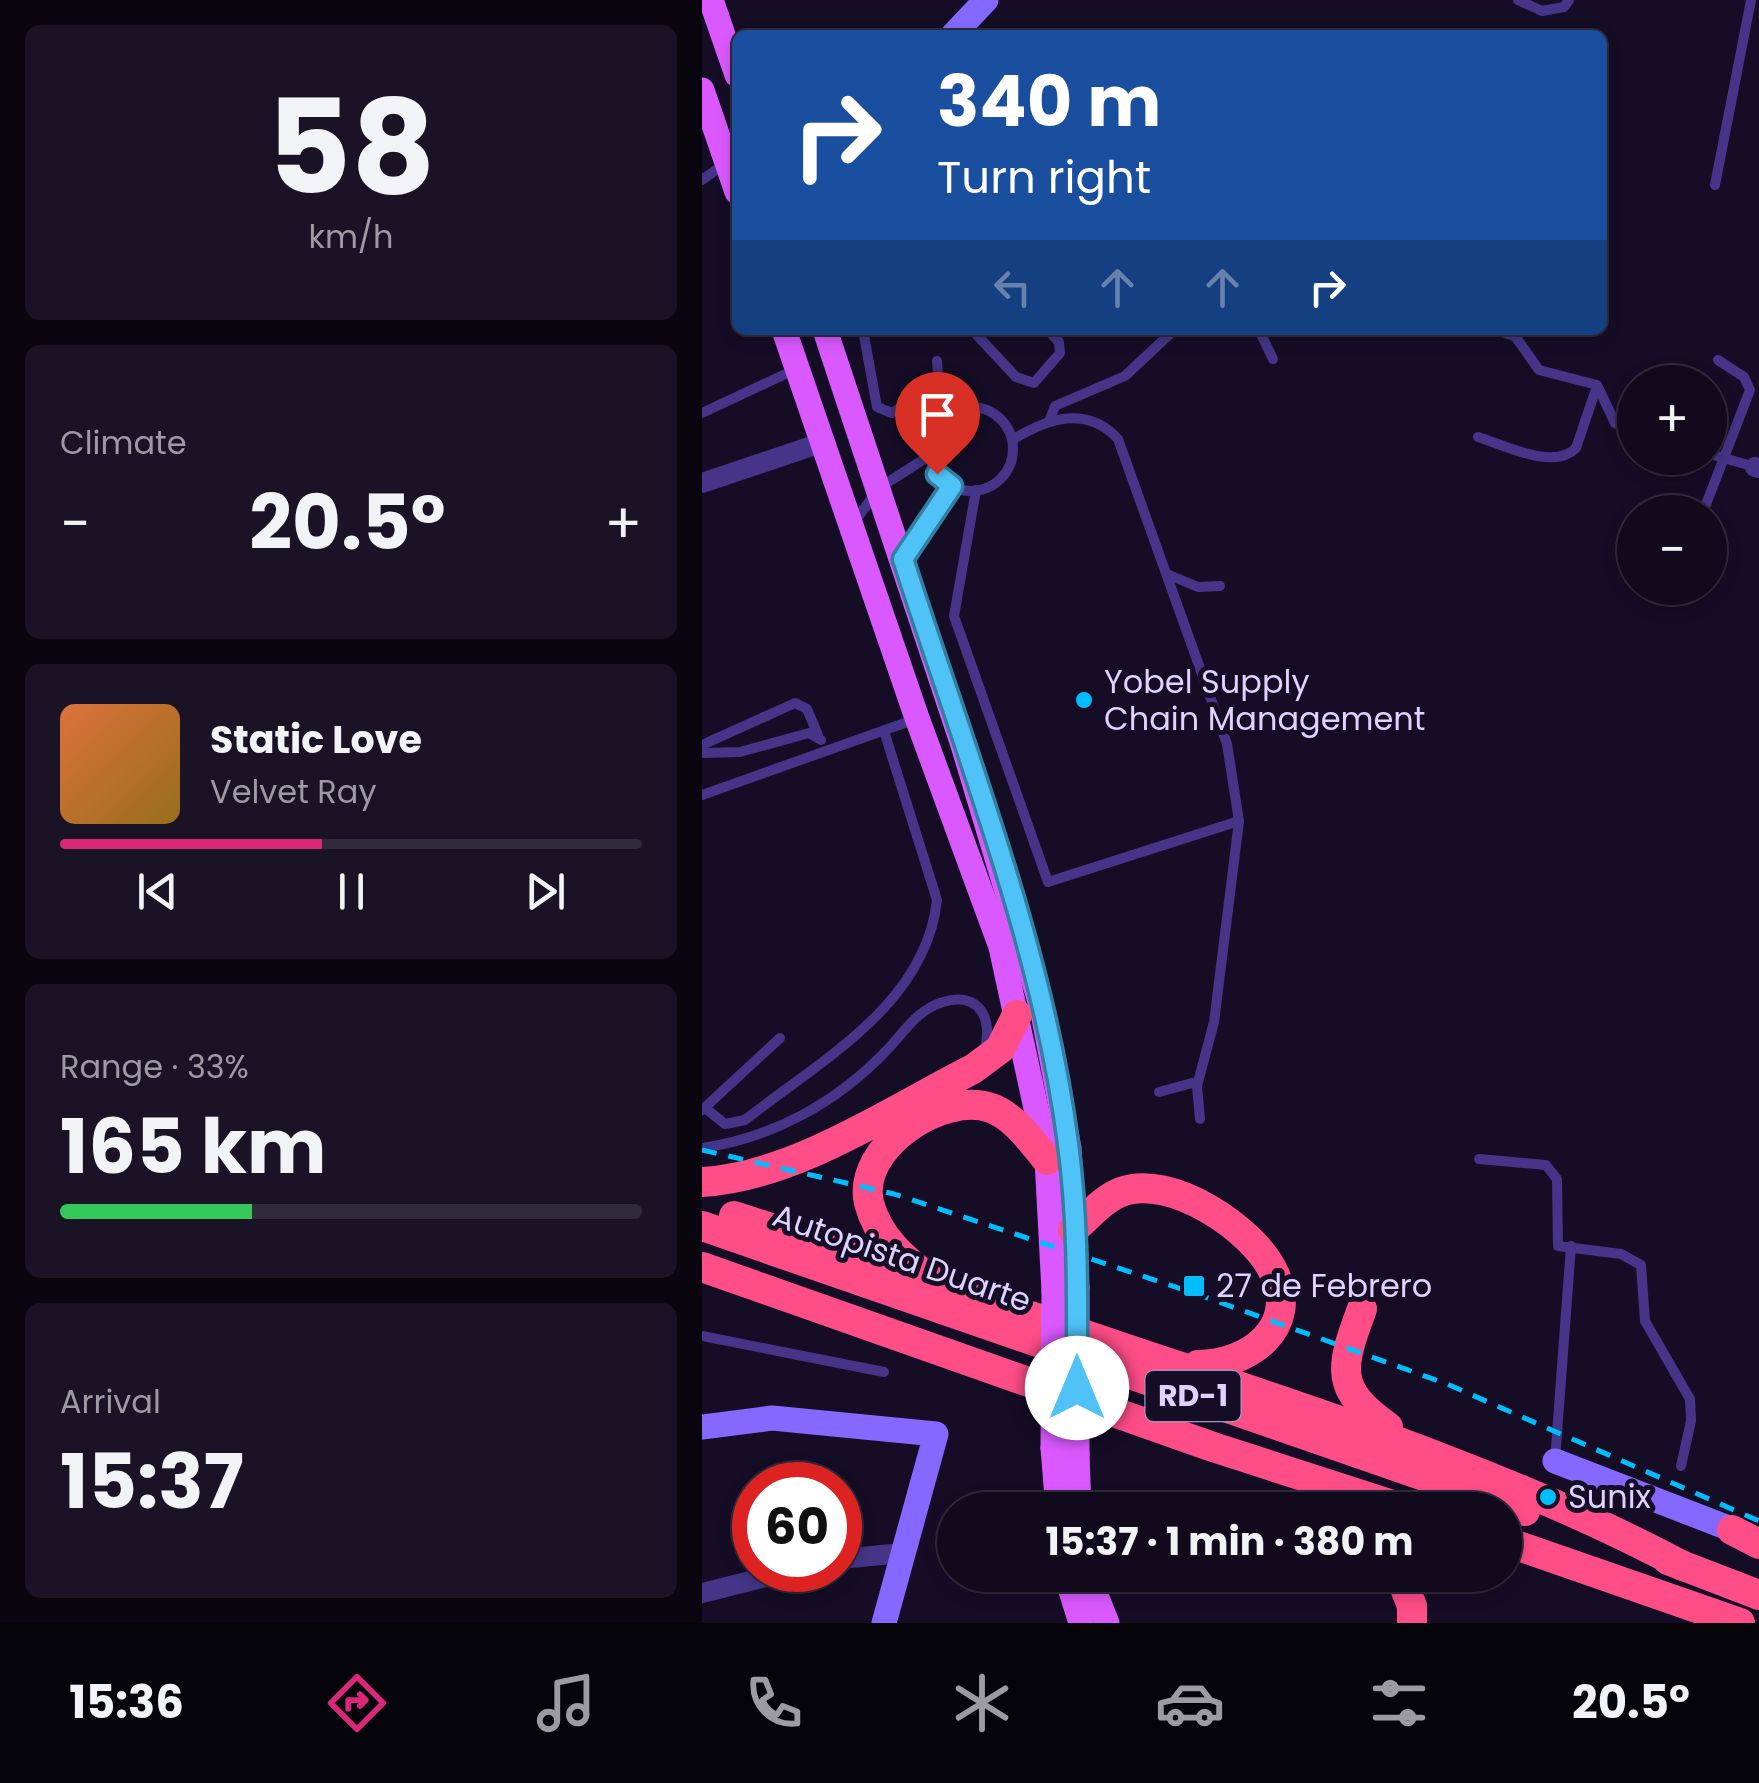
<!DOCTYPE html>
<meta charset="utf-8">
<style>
body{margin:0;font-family:Poppins,sans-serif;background:#191325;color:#f1f3f6;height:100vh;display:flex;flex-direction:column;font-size:38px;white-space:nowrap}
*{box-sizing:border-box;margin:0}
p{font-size:32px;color:#9c9aa3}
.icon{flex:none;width:55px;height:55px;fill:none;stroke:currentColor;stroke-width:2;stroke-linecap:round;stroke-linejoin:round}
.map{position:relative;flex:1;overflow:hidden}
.details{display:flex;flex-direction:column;gap:25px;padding:25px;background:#09060f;width:702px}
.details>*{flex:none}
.top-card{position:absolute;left:30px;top:30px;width:875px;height:305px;border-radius:15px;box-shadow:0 5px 15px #0003,0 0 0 2px #302b3b;background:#1a4fa0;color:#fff;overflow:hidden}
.controls{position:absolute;left:915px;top:365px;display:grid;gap:20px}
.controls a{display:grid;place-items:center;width:110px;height:110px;border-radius:50%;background:#100a1c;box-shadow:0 5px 15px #0003,0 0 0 2px #302b3b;font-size:50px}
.speed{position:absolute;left:30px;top:1462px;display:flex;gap:20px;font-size:50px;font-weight:700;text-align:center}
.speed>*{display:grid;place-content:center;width:130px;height:130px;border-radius:50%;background:#100a1c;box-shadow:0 5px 15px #0003,0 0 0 2px #302b3b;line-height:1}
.speed .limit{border:15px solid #d22;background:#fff;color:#111}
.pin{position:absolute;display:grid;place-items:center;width:85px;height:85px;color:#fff;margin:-102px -42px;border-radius:50% 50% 50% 0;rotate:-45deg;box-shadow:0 0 10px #0007}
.pin .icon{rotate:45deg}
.me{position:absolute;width:110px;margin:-55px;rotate:0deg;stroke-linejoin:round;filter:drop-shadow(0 0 8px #0008)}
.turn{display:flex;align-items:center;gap:35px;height:210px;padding:0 40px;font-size:45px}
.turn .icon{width:130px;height:130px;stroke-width:2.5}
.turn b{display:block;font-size:70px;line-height:85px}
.lanes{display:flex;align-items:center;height:95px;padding:0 40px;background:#0003;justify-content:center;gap:50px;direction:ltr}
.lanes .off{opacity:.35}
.big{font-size:75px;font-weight:700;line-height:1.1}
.details .card{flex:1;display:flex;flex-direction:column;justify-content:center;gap:15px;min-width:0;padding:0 35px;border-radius:15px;background:#191325}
.details .dial{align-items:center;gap:0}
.dial b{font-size:130px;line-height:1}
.song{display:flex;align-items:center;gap:30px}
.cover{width:120px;height:120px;border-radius:15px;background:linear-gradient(135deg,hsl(20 70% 55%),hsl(40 70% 35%))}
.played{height:10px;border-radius:5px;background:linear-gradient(90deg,#db2777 45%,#302b3b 45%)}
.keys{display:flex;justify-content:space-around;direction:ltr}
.heat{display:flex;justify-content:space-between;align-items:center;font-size:55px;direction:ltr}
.charge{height:15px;border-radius:8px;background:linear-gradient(90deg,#34c759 33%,#302b3b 0)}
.trip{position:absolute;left:235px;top:1492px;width:585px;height:100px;border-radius:50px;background:#100a1c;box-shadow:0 5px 15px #0003,0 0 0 2px #302b3b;font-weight:700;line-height:100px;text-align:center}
.tabs{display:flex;height:160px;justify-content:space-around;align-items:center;background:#06040b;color:#9c9aa3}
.tabs .icon{width:70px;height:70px}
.tabs .current{color:#db2777}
.tabs b{font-size:45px;color:#f1f3f6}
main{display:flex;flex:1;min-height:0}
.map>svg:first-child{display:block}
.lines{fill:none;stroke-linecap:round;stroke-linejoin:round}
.lane{stroke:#443588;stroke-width:10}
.street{stroke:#443588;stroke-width:20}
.secondary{stroke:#8369ff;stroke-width:25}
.primary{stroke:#da59ff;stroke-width:25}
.highway{stroke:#ff4d88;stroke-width:30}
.rail{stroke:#00befd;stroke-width:5;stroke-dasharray:15 12;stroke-linecap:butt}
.primary-bridge{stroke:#da59ff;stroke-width:25}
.route-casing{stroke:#337fa1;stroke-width:25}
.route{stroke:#4fc3f7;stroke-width:18}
.poi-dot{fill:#00befd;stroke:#150d26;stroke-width:4}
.labels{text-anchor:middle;stroke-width:10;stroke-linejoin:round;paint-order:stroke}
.shield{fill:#150d26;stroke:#a297be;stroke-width:2.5}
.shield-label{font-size:30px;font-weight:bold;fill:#ded2ff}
.poi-label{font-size:32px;fill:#ded2ff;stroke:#150d26;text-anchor:start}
.street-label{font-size:32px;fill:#ded2ff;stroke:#150d26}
</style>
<main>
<section class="details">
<div class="card dial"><b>58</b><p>km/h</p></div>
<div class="card"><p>Climate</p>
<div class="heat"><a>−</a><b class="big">20.5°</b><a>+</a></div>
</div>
<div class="card">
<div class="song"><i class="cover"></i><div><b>Static Love</b><p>Velvet Ray</p></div></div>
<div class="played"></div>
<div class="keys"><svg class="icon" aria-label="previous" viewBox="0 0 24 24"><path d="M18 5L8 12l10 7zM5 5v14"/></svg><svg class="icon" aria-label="pause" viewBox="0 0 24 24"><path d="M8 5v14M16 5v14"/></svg><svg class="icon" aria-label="next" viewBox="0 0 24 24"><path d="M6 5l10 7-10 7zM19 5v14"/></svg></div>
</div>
<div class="card"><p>Range · 33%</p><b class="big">165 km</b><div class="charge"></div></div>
<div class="card"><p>Arrival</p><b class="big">15:37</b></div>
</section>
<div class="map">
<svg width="1057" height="1623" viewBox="0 0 1057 1623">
<rect width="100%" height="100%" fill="#150d26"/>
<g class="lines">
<!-- lane -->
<g class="lane">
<path d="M816 0 840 11 862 7 867 0"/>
<path d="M102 35H115"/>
<path d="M0 180 24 163"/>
<path d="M1013 185 1049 0"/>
<path d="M161 330 175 407 190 413 222 392 236 375 235 361"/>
<path d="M557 330 571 359"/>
<path d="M793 330 813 336 837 370 895 385 913 423 932 432"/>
<path d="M272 332 314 377 332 383 358 353 357 342 346 330"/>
<circle cx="269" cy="449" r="42"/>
<path d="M0 413 94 369"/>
<path d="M347 422 353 406 423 376 472 330"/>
<path d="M776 437C802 445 852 471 874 448L895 386"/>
<path d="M310 440C346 418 385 405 416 439L525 744 537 821 512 1022 495 1086"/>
<path d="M1008 454 1053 467"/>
<path d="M274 490 252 616 346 882 537 821"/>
<path d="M1003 507 1048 390 1042 377 1016 360"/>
<path d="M151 524 177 488 227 456"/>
<path d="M201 558 250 487"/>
<path d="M465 574 496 587 518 586"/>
<path d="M0 745 93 703 105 709 116 735"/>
<path d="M0 753 38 752 107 733 119 740"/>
<path d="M0 795 214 719"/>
<path d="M457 1092 490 1083 495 1086 498 1119"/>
<path d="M3 1108 23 1124 43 1120C119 1060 224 1004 235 900L182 731"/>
<path d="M0 1110 78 1038"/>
<path d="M0 1148C70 1138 134 1103 183 1052 202 1033 214 1010 241 1002 278 991 292 1020 282 1051"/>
<path d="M777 1159 844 1165 855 1179 856 1246 919 1254 939 1265 943 1321 988 1399 989 1421 979 1466"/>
<path d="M0 1336 182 1372"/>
<path d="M853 1460 869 1246"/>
</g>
<!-- street -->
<g class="street">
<path d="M1053 467 1057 468"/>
<path d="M0 483 122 442"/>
<path d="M138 1559 201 1553"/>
<path d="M0 1593 92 1570"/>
</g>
<!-- secondary -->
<g class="secondary">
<path d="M251 35 284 0"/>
<path d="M0 1427 70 1418 234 1434 182 1623"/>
<path d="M853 1461 1047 1536"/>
</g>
<!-- primary -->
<g class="primary">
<path d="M9 0 35 75"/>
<path d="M0 90 35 192"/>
<path d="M82 330 215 718 299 947 345 1159 352 1291"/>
<path d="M123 330 261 745 340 1008 367 1148 375 1288"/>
<path d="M351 1448 356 1510"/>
<path d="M375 1454 377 1510"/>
<path d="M364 1575 379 1623"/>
<path d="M386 1575 405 1623"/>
</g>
<!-- highway -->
<g class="highway">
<path d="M345 1160C330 1142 312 1116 289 1108 241 1091 154 1147 167 1203 176 1238 202 1259 229 1280 480 1375 742 1439 981 1566"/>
<path d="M0 1182C92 1177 190 1110 271 1069L298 1049 315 1015"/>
<path d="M32 1216 211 1274"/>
<path d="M0 1226 823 1511"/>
<path d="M371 1230C386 1217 401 1199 419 1192 468 1173 552 1229 572 1273 598 1328 546 1365 496 1365"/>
<path d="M0 1267 511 1447 706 1510"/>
<path d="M660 1309C638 1368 632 1389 686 1427"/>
<path d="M1030 1530 1057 1544"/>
<path d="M802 1541 1038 1623"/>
<path d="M966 1560 1057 1595"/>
<path d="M698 1575 710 1606V1623"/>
</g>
<!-- rail -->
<path class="rail" d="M0 1150 192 1194 489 1292 745 1384 1057 1521"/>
<!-- primary-bridge -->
<g class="primary-bridge">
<path d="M351 1448 352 1291"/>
<path d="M375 1454V1288"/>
</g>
</g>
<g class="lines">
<defs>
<path id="route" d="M235 474 250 486 201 559C262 749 341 947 366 1144 377 1224 375 1307 375 1388"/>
</defs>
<!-- route casing -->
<use href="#route" class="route-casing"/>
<!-- route -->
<use href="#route" class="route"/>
</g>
<!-- markers -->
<g class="poi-dot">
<circle cx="382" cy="700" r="10"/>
<rect x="480" y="1274" width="24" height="24" rx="5"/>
<circle cx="846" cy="1497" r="10"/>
</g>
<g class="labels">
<!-- shield labels -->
<rect class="shield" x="443.5" y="1371" width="95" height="50" rx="8"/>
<g class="shield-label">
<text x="491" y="1406">RD-1</text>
</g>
<!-- poi labels -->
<g class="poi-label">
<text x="402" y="693">Yobel Supply<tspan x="402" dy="37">Chain Management</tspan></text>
<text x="514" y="1297">27 de Febrero</text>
<text x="866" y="1508">Sunix</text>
</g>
<!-- street labels -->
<g class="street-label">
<text transform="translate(200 1258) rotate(19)" y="11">Autopista Duarte</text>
</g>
</g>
</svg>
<div class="controls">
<a>+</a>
<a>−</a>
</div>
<div class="speed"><div class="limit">60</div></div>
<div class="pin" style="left:235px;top:474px;background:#d93025"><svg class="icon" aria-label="arrive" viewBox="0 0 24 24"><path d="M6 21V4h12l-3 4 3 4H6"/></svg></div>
<svg class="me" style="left:375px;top:1388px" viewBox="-20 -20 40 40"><circle r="19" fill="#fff"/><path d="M0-13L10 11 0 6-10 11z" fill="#4fc3f7"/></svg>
<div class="trip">15:37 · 1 min · 380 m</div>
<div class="top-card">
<div class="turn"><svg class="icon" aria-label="right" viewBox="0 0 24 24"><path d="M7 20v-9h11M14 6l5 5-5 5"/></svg><div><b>340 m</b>Turn right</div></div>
<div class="lanes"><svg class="icon off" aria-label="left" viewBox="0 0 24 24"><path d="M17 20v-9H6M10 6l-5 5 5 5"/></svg><svg class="icon off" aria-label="ahead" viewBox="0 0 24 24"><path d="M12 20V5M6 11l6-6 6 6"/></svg><svg class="icon off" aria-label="ahead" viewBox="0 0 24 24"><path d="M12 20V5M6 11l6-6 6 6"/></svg><svg class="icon" aria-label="right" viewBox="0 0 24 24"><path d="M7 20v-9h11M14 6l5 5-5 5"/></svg></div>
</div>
</div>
</main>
<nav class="tabs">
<b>15:36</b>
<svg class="icon current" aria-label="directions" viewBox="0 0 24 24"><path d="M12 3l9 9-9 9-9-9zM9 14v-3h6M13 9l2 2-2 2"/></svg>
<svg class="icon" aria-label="music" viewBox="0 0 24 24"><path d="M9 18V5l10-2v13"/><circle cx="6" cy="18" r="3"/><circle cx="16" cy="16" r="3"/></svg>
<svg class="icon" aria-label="phone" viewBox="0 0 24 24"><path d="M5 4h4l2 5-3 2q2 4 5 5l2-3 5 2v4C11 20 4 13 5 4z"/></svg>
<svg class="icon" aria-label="climate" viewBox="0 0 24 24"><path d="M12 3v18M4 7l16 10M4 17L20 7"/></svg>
<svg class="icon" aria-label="car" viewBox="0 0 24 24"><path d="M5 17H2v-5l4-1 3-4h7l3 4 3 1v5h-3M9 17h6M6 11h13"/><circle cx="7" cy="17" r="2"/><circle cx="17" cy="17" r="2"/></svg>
<svg class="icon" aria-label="filters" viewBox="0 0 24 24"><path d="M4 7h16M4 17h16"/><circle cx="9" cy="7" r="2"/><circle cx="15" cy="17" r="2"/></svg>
<b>20.5°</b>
</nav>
